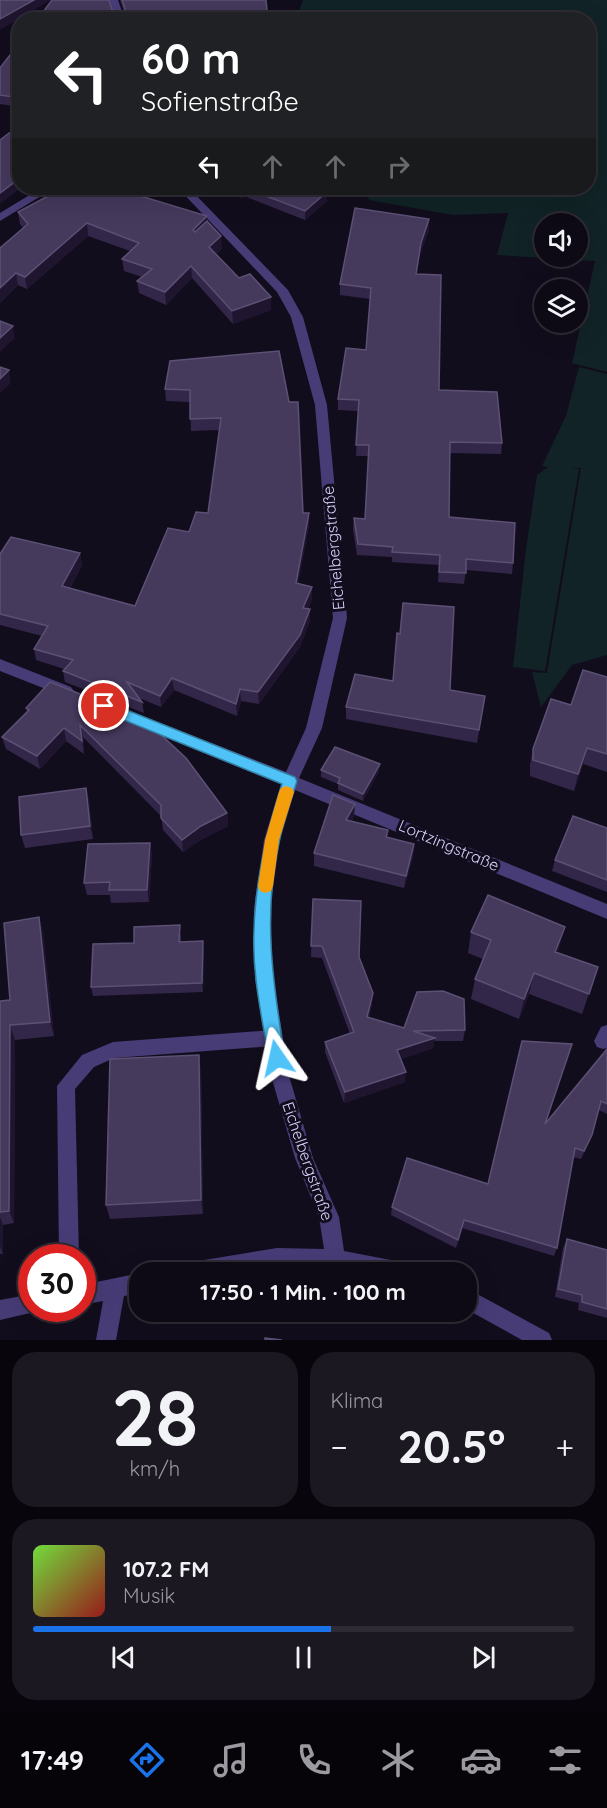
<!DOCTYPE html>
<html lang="de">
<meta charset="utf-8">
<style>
body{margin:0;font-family:Quicksand,sans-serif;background:#1c1822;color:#f1f3f6;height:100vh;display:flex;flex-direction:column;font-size:22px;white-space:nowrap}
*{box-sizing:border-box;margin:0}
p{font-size:20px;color:#9b9aa0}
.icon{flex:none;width:33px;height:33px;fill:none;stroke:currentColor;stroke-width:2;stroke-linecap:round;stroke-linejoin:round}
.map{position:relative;height:1340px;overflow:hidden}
.side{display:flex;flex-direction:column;gap:12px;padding:12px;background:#08060c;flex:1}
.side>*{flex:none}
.hud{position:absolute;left:12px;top:12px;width:584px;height:183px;border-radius:24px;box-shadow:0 6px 24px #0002,0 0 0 2px #2e2b34;background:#202124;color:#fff;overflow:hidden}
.tools{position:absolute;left:534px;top:213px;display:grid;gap:12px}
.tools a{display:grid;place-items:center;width:54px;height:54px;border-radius:50%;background:#0e0a15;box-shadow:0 6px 24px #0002,0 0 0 2px #2e2b34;font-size:30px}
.speed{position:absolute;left:18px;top:1244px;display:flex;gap:12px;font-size:30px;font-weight:700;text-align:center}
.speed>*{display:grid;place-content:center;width:78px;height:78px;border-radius:50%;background:#0e0a15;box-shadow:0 6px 24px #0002,0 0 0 2px #2e2b34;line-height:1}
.speed .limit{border:9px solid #d22;background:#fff;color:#111}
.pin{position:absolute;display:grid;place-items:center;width:51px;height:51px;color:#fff;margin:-26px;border:3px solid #fff;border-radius:50%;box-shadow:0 2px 6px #0007}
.me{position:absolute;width:66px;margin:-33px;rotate:349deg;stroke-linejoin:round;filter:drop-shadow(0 0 4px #0008)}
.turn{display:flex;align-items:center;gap:21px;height:126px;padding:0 30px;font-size:27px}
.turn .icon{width:78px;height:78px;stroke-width:2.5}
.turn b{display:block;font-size:42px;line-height:51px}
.lanes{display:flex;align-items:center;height:57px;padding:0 30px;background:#0003;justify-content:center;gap:30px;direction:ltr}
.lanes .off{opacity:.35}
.big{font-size:45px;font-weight:700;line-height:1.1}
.side .tile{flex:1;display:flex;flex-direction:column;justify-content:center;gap:9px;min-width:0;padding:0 21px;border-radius:24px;background:#1c1822}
.side .dial{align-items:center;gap:0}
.dial b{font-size:78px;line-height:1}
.song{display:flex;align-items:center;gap:18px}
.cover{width:72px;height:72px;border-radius:9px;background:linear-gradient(135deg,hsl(100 70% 55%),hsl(0 70% 35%))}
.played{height:6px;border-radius:3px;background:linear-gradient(90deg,#1a73e8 55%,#2e2b34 55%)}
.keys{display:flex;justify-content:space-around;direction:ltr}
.heat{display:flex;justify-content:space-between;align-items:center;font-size:33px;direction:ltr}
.side .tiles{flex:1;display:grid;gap:12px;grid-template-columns:1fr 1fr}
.tile:last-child{grid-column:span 2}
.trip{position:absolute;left:129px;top:1262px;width:348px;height:60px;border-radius:24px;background:#0e0a15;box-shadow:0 6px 24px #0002,0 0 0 2px #2e2b34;font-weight:700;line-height:60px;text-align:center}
.menu{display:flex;height:96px;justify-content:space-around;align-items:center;background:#060408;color:#9b9aa0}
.menu .icon{width:42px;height:42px}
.menu .current{color:#1a73e8}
.menu b{font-size:27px;color:#f1f3f6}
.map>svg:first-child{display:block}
.green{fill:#112326;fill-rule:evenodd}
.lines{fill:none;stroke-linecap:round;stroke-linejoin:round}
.lane{fill:#483c77;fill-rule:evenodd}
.street{fill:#483c77;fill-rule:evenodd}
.wall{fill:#332749}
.shaded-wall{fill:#1f152f}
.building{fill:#45395c;stroke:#5c5075;stroke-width:1.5}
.route{fill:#4fc3f7;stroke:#337fa1;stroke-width:1.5}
.slow{fill:#f59e0b}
.labels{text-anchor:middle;stroke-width:6;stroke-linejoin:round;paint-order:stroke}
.street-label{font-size:16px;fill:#d9cdfb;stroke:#120d1c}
</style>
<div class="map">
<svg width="607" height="1340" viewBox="0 0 607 1340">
<rect width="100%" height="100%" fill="#120d1c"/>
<!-- green -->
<g class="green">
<path d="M303 0H607V372L572 363 595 261 497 255 508 213 453 215 369 200 365 188H588V20L296 19ZM544 224H578V256H544Z"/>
<path d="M579 367 607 374V655L572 665 541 707 532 672 547 673 581 468H571L579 469 545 671 513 667 526 549 537 475 548 467 542 466 566 416Z"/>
</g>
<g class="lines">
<!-- lane -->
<g class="lane">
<path d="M607 1025V1048L603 1049 597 1047 594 1041 601 1027Z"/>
<path d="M273 1030 279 1032 282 1038 279 1044 273 1046 114 1058 94 1067 75 1089 79 1257H59L57 1086 82 1055 113 1042Z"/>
</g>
<!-- street -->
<g class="street">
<path d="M108 0H118L125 20H115Z"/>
<path d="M41 188H54L0 221V213Z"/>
<path d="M178 188H189L288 290 303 317 327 405 347 618 322 728 299 778 607 904V919L295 790 280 840 270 908 273 979 290 1079 313 1158 339 1217 344 1251 401 1262 408 1265 411 1272H351L335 1269 277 1268 252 1272H182L185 1265 192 1262 277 1248 324 1249 319 1217 295 1158 272 1079 255 979 254 908 264 840 281 784 127 722 124 718 127 714H137L286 772 306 728 333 618 315 405 291 317 277 292Z"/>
<path d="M0 659 71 687 74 691 71 695 66 697 0 671Z"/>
<path d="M140 1273V1293L124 1296 116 1340H96L103 1301 82 1305V1285Z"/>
<path d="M466 1288 549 1333 552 1340H522L466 1309Z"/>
<path d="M32 1294V1308H40L39 1311 0 1320V1300Z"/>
</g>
</g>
<!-- wall -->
<g class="wall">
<path d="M120 0H266L268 20H37L124 12Z"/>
<path d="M20 42V107L0 104V68Z"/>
<path d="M221 188H326V191L327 192V201L305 220 244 196 242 198Z"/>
<path d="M117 194 207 216 208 222 222 248 216 254 239 278 271 310 233 324 192 278 166 305 139 293 137 281 142 277 124 271 122 259 130 251 88 236 27 289 18 285 0 303V248L23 228 20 224 18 212Z"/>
<path d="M429 230 420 254 417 274 439 390 502 443 501 454 450 453 449 517 513 563 512 574 466 570 464 584 438 582 439 565 392 562V557L357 555 353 529 354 518 365 519 368 456H356L358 411 338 410V399L366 350 370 299 340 295V284Z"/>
<path d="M170 361 303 513H309V525L298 584 312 587V599L308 609 310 621 300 647 259 704 241 701 237 716 174 690 161 707 139 698 142 702 144 713 65 682 63 671 64 669 36 660 34 649 42 636 0 625V554L80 553 82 565 70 588 135 606 189 532 208 513 219 430 191 431 190 402 166 401 165 389Z"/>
<path d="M607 677V772L583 764 574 791 530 776V765L533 749 571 705Z"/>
<path d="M50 682 227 813 228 826 202 839 183 852 163 830 161 816 83 737 84 754 66 741 40 769 6 749 2 737 27 712 26 708Z"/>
<path d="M450 690 485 696 477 743 346 719V707Z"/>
<path d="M321 770 379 771 363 801 338 790V784L321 777Z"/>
<path d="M86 788 89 801 93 839 25 848 21 835Z"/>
<path d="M354 817 352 821 388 830 387 838 414 844 413 857 404 888 314 866V853Z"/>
<path d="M607 828V892L552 871 555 860Z"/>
<path d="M150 843 152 856 149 902 111 903 110 895H87L84 883Z"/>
<path d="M313 899 359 957 372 1004 369 1017 404 1028 465 1030 463 1041H434L433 1048 401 1059 405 1082 344 1103 325 1052V1042L350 1034 322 958 311 957Z"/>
<path d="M39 917 43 933 54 1036 15 1040 14 1223 3 1225V1254H0V1001L10 1000Z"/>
<path d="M471 932 559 949 558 952 598 967 582 1014 529 994 519 1019 471 999 475 979 483 959 468 953Z"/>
<path d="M181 935V942L204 951 203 992 93 996 91 987 134 943Z"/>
<path d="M607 1049V1114L599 1110 592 1135 581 1159 573 1157 557 1248 554 1256 462 1228 456 1248 391 1215 392 1207 487 1183 546 1123Z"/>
<path d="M201 1070 203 1214 110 1219 106 1205Z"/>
<path d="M567 1239 607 1250V1318L578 1310 579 1303 555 1297 563 1248Z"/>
</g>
<!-- shaded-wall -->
<g class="shaded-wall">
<path d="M34 0H51L0 30V19Z"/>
<path d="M20 178V188H21L0 204V193Z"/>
<path d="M243 188 244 196 242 198 241 189Z"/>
<path d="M326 188V193L327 192V201L305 220V211Z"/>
<path d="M207 216 208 229 194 242 193 230Z"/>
<path d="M429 219V230L420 254 415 285 421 243Z"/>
<path d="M87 223 88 236 27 289 25 277Z"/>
<path d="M221 236 222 248 210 259 209 247Z"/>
<path d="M191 266 192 278 166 305 165 292Z"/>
<path d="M16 273 18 285 0 303V288Z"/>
<path d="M271 297V310L233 324 232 311Z"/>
<path d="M13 326 15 338 0 352V338Z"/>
<path d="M9 370 11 383 0 393V379Z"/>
<path d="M309 513V525L296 595V583Z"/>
<path d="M80 553 82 565 64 598 62 586Z"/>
<path d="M312 587V599L303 619V608Z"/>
<path d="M310 609V621L300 647 259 704 258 692Z"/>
<path d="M172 678 174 690 161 707 160 696Z"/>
<path d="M240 689 241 701 237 716 236 704Z"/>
<path d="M80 725 83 737 84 754 82 741Z"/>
<path d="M64 728 66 741 40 769 37 756Z"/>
<path d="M587 748 583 764 574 791 578 774Z"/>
<path d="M380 764 379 771 363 801V794Z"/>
<path d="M86 788 89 801 93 839 90 826Z"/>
<path d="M355 804 354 817 345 833 346 820Z"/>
<path d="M227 813 228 826 202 839 183 852 182 840 201 826Z"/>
<path d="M150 843 152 856 149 902 147 890Z"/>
<path d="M414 844 413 857 404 888 406 876Z"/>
<path d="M39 917 43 933 54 1036 50 1022Z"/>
<path d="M565 927 559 949 550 972 555 952Z"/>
<path d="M203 941 204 951 203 992 202 983Z"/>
<path d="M534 973 529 994 519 1019 524 999Z"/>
<path d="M373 993 372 1004 366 1028 367 1017Z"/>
<path d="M10 1025 15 1040 14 1223 9 1211Z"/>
<path d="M435 1038 433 1048 396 1061 397 1050Z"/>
<path d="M199 1055 201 1070 203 1214 201 1200Z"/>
<path d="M406 1072 405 1082 344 1103 345 1092Z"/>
<path d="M0 1217 3 1225V1254L0 1246Z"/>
</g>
<!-- building -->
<g class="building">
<path d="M0 0H34L0 19Z"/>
<path d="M52 0H109L113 13 126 12 122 0H266L268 20H37Z"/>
<path d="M20 42V98L0 95V68Z"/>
<path d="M20 125V178L0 193V140Z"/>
<path d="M63 188H103L117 194 121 190 207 216 193 230 195 232 207 221 221 236 209 247 239 278 250 274 271 297 232 311 191 266 165 292 137 281 152 269 122 259 139 243 87 223 25 277 16 273 0 288V248L28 224 18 212Z"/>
<path d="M245 188H326L323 190 327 192 305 211Z"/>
<path d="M355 208 429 219 421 243 416 274 441 275 439 390 497 392 502 443 450 442 449 517 515 523 513 563 466 559V573L439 572 440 555 392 552 393 547 358 544 354 518 365 519 369 445H356L359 400 338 399 346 348 366 350 371 288 340 284Z"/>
<path d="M0 321 13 326 0 338Z"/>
<path d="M279 351 289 402H298L303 513H309L296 583 312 587 303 608 310 609 300 635 258 692 240 689 236 704 172 678 160 696 127 682 142 702 63 671 73 660 34 649 48 626 0 614V554L11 537 80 553 62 586 135 606 168 528 189 532 196 512 208 513 221 418 190 419V390L165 389 170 361Z"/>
<path d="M0 367 9 370 0 379Z"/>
<path d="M403 603 454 607 450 690 485 696 479 730 346 707 355 674 393 681 397 633 400 634Z"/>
<path d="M583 670 607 677V754L587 748 578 774 533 760V749L551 699 571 705Z"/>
<path d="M50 682 145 720 186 758 227 813 201 826 182 840 161 818V805L80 725 82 741 64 728 37 756 2 737 29 710 26 708Z"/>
<path d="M335 747 380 764 363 794 338 783 340 778 321 770Z"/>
<path d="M86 788 90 826 21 835 19 797Z"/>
<path d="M333 795 355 804 346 820 388 830 386 837 414 844 406 876 314 853Z"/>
<path d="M573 816 607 828V880L555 860Z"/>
<path d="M150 843 147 890H109L110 882 84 883 88 844Z"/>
<path d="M488 895 565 927 555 952 598 967 589 994 534 973 524 999 475 979 491 940 471 932Z"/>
<path d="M313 899 361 901 359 957 373 993 367 1017 404 1028 417 992 443 991 464 999 465 1030 413 1031 435 1038 397 1050 406 1072 345 1092 325 1042 354 1032 322 946H311Z"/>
<path d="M39 917 50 1022 10 1025 9 1211 0 1212V1001L10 1000 4 923Z"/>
<path d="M180 925 179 942 203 941 202 983 91 987 93 944 134 943V927Z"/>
<path d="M522 1041 572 1044 545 1124 607 1049V1104L601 1101 592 1135 584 1151 575 1148 557 1248 464 1220 458 1240 392 1207 407 1158 488 1184Z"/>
<path d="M199 1055 201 1200 106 1205 110 1059Z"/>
<path d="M567 1239 607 1250V1309L582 1302V1295L558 1289Z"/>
<path d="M265 1338 282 1340H265Z"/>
</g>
<!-- route -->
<path class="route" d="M104 701 295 777 297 781C291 800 284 819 280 838 262 912 273 985 285 1058L283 1064 277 1066 271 1064 269 1058C264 1032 259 1006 256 980 248 913 262 848 282 784L99 710 97 706Z"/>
<!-- slow -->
<path class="slow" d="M286 786 292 788 294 792 279 840 273 886 271 891 265 893 260 891 258 886 265 840 279 792 281 788Z"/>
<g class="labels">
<!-- street labels -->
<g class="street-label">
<text transform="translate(333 548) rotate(-95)" y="6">Eichelbergstraße</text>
<text transform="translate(449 845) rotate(23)" y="6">Lortzingstraße</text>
<text transform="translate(308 1161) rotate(71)" y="6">Eichelbergstraße</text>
</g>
</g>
</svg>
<div class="tools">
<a><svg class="icon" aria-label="sound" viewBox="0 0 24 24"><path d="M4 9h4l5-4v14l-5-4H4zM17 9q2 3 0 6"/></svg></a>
<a><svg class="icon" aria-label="layers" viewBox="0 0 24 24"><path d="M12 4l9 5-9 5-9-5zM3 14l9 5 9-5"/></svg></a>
</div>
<div class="speed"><div class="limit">30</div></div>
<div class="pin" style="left:104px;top:706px;background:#d93025"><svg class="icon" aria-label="arrive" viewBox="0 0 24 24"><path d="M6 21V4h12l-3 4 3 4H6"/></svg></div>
<svg class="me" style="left:277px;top:1058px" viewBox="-20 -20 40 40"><path d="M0-17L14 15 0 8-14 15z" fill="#4fc3f7" stroke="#fff" stroke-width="4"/></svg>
<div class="trip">17:50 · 1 Min. · 100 m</div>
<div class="hud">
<div class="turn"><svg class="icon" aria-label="left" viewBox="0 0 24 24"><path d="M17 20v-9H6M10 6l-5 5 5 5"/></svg><div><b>60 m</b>Sofienstraße</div></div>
<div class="lanes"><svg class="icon" aria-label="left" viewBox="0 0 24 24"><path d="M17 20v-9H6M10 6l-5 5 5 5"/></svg><svg class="icon off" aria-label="ahead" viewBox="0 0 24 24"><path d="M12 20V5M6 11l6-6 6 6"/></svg><svg class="icon off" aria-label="ahead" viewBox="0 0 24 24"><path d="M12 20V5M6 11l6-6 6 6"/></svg><svg class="icon off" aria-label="right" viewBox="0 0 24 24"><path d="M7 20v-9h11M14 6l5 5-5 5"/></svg></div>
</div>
</div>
<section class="side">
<div class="tiles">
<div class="tile dial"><b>28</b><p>km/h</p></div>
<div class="tile"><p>Klima</p>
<div class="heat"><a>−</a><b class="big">20.5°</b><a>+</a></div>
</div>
<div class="tile">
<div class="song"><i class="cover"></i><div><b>107.2 FM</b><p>Musik</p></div></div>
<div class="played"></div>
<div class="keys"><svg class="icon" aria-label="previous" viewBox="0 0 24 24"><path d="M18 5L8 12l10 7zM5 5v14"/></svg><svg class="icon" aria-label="pause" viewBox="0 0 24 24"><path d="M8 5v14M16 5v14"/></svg><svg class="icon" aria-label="next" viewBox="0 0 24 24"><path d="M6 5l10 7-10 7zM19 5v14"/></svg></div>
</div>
</div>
</section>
<nav class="menu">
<b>17:49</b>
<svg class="icon current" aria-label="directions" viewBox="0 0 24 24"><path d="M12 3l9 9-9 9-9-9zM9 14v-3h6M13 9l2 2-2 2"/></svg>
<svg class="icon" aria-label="music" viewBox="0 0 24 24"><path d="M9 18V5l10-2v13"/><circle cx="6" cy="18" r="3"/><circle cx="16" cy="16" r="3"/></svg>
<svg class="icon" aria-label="phone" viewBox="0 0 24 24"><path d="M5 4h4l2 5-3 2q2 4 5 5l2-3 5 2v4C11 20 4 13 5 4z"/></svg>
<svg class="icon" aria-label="climate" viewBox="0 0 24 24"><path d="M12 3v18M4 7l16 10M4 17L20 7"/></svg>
<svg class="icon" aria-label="car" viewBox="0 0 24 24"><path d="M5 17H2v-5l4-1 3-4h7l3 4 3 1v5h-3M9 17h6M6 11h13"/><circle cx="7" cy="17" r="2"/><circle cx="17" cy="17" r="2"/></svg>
<svg class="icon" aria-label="filters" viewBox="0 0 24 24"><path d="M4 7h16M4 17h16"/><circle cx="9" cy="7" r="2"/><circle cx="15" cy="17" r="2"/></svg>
</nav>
